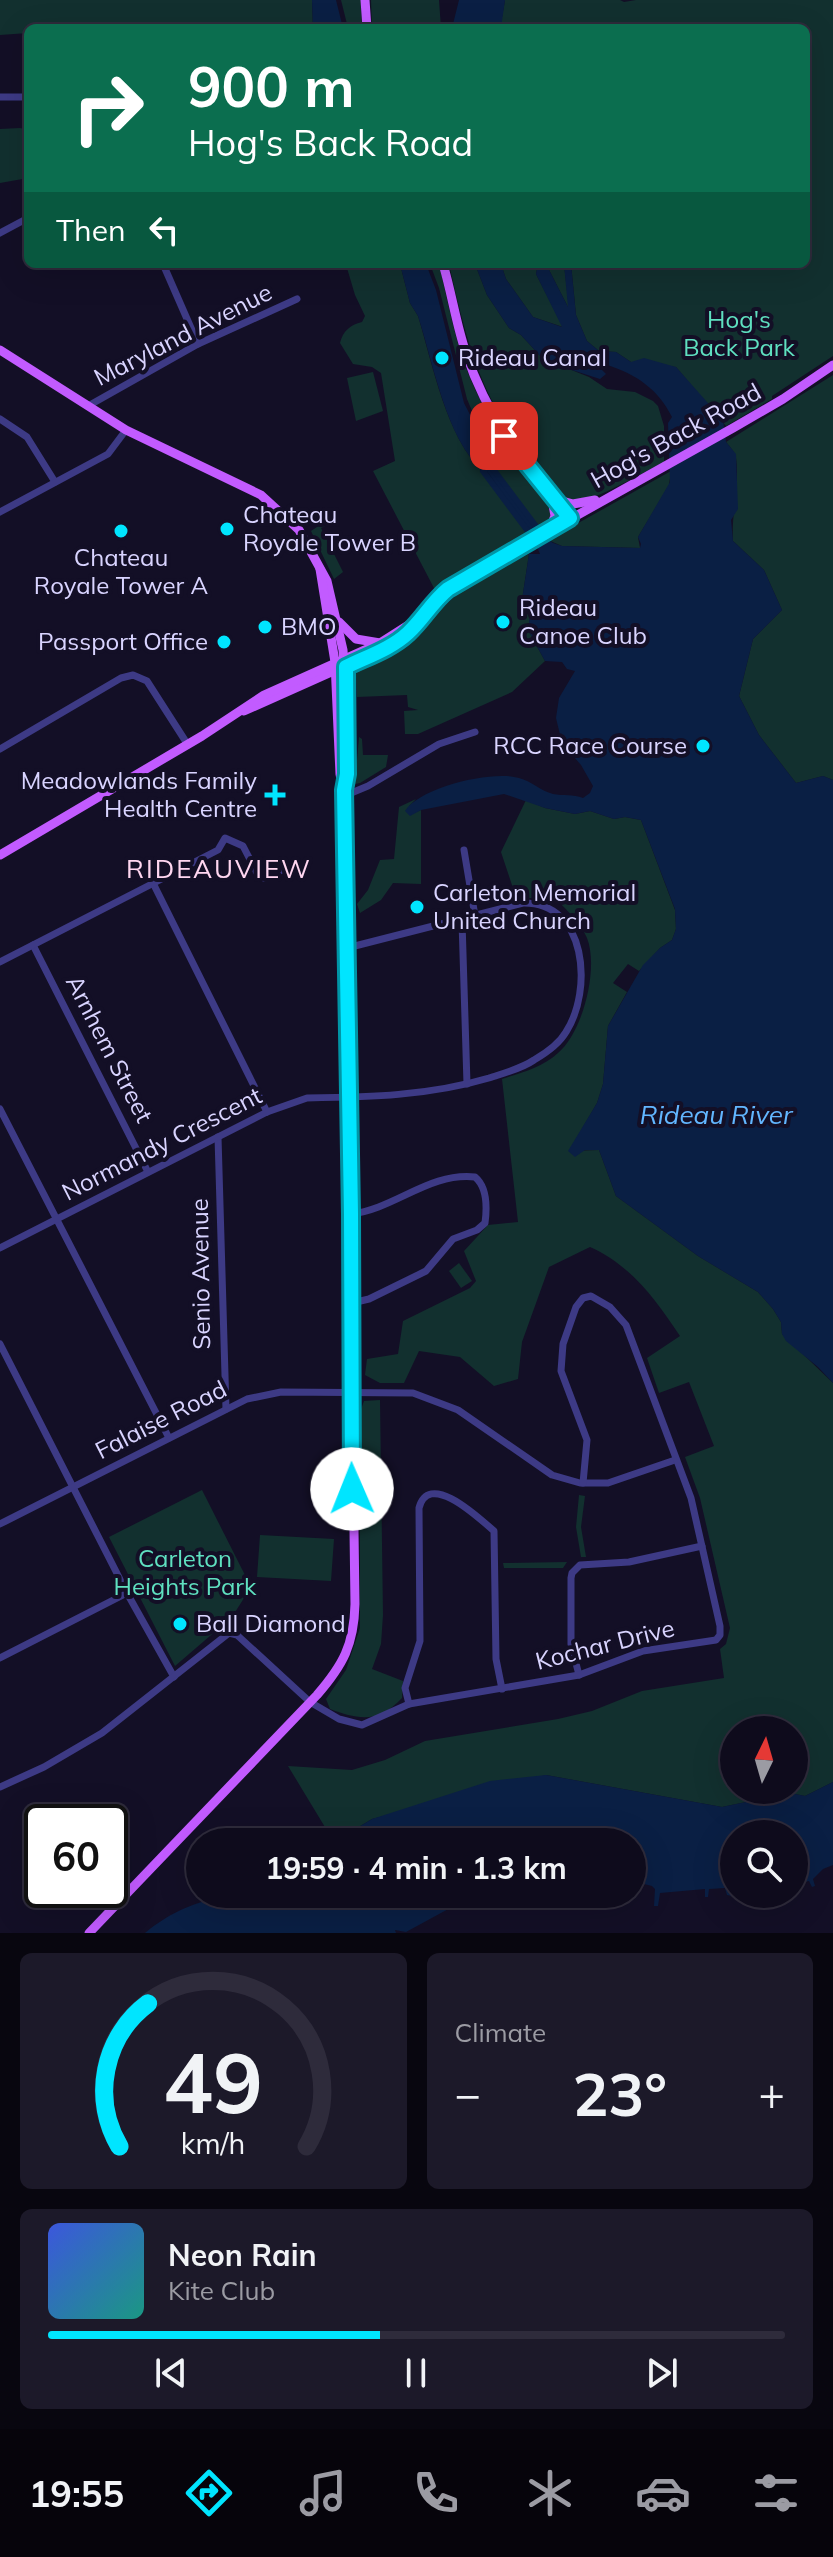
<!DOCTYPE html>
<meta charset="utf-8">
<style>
body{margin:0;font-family:Mulish,sans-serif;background:#1c1929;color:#f1f3f6;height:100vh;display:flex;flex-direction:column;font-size:30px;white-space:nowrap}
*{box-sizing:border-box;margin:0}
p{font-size:26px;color:#9b9ba3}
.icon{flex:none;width:44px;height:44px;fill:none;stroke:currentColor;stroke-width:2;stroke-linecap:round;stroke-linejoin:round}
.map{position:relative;height:1933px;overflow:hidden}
.panel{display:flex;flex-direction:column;gap:20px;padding:20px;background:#08060f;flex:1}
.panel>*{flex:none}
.top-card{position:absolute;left:24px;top:24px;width:786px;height:244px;border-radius:12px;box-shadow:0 8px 32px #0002,0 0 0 2px #2e2b3b;background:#0b6e4f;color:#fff;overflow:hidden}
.needle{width:52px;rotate:5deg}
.tools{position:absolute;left:720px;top:1716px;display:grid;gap:16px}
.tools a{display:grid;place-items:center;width:88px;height:88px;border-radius:50%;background:#0e0b1c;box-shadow:0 8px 32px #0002,0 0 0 2px #2e2b3b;font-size:40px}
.speed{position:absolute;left:24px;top:1804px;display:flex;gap:16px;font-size:40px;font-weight:700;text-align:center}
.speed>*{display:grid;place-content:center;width:104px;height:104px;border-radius:50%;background:#0e0b1c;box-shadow:0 8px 32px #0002,0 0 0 2px #2e2b3b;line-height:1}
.speed .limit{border:4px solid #111;border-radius:12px;background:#fff;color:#111}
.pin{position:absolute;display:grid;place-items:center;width:68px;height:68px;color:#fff;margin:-34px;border-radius:16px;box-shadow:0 4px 12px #0006}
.me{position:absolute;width:88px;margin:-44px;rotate:359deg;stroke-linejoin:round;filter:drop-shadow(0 0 6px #0008)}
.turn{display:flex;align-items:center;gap:28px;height:168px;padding:0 32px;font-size:36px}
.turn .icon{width:104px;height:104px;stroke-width:2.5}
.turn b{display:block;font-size:56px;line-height:68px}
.then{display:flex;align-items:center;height:76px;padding:0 32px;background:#0003;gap:16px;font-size:30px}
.big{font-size:60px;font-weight:700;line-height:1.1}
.panel .card{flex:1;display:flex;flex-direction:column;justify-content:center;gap:12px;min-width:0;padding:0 28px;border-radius:12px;background:#1c1929}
.panel .dial{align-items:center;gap:0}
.dial svg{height:208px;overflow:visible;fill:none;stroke:#2e2b3b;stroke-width:7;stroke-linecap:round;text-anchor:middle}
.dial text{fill:#f1f3f6;stroke:none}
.song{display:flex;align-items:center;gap:24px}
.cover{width:96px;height:96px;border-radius:12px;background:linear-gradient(135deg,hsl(230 70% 55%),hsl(170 70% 35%))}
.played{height:8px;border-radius:4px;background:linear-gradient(90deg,#00e5ff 45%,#2e2b3b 45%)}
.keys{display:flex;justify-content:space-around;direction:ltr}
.heat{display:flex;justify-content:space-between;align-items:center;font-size:44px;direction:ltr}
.panel .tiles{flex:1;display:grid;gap:20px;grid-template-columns:1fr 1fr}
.card:last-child{grid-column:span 2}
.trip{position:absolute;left:186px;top:1828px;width:460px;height:80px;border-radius:40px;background:#0e0b1c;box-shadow:0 8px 32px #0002,0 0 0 2px #2e2b3b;font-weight:700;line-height:80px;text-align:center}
.dock{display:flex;height:128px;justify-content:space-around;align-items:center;background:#06040b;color:#9b9ba3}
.dock .icon{width:56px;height:56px}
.dock .selected{color:#00e5ff}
.dock b{font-size:36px;color:#f1f3f6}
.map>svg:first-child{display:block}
.green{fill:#12302f;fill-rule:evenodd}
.water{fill:#0a1f44}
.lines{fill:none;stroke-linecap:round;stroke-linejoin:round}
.canal{stroke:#0a1f44;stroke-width:6}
.minor{stroke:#3d3a85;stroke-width:7}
.major{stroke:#c25bff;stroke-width:9}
.route-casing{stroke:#0095a6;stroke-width:20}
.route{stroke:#00e5ff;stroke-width:14}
.poi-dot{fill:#00e5ff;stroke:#130f26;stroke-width:3}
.labels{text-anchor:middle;stroke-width:8;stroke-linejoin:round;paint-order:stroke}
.park-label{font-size:24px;fill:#5fe0c0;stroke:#130f26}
.street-label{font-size:24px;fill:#d9d4ff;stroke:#130f26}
.poi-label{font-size:24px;fill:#d9d4ff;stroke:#130f26;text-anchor:start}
.neighbourhood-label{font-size:26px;letter-spacing:2px;fill:#ffd6f0;stroke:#130f26}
.water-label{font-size:26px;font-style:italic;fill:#62b6ff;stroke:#130f26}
</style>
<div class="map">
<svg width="833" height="1933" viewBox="0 0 833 1933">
<rect width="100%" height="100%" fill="#130f26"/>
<!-- green -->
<g class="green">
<path d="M0 0H312L313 28H28V33L0 35Z"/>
<path d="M341 0H361L362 28H348Z"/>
<path d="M371 0H439L441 28H372Z"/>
<path d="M505 0H620L624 2 636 0H833V356L772 396V399L726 426 676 367 631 362 616 352 599 351 587 341 576 315 571 264H806V28H500Z"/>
<path d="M20 128 28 130V178L0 183V129Z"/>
<path d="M342 264H400L410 303 418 316C432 362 447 440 483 471L530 534 473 565 435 590 373 471 395 461 381 373 372 367 353 364 340 343C343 331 350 325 362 322L365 316 355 295 347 268Z"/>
<path d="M430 264H439C448 302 455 342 470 378 490 426 521 467 551 509L549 523 539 529 489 461 491 456 467 399 439 288Z"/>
<path d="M449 264H475L487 295 509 328 521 335 543 359 555 368 569 369 589 377 607 389 635 392 653 401 658 406 664 426V462C646 471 591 503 574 502 557 501 547 483 538 471 482 401 468 349 449 264Z"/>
<path d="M501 264H538L536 274 563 327 533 317 506 279Z"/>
<path d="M546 264H564L569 309Z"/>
<path d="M373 372 383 411 356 421 347 378Z"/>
<path d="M833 375V780L823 776 796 783 759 735 739 696 753 639 782 610 764 570 733 541C731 513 740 485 736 458 735 452 730 447 726 442Z"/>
<path d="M671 471 669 485 638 537 640 548 562 546 548 540Z"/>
<path d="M323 523 325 526 321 528 343 572 334 579 311 531Z"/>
<path d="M529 554 522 600 531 609 528 630 545 661 512 692 418 734H405L404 711 418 710 408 707 407 695 357 697 356 674 361 667 405 645 456 595 476 581Z"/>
<path d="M359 737 362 739 363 755H388L386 767 360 783 355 784Z"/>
<path d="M416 799 409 806 410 815 421 810V884L393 883 381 900 360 913 357 904 368 890 380 860 394 859 399 807Z"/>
<path d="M526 800 545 808 575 814 590 811 614 819 625 817 641 820 675 910 676 929 672 940 660 948 639 971 628 964 613 983 627 992 608 1026 603 1084 597 1103 569 1151 599 1150 616 1196 698 1256 758 1292 773 1309 781 1322 782 1334 833 1383V1782L805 1796 790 1793 722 1807 546 1775 372 1819 334 1842 288 1766 352 1770 385 1760 425 1741 558 1719 592 1711 642 1691 724 1678 720 1649 726 1644 730 1628 700 1498 685 1457 714 1446 689 1382 659 1393 647 1358 680 1336C655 1299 632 1266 590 1247L549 1267 522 1342 518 1379 494 1386 460 1357 419 1351 404 1383H380L365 1375 367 1359 398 1354 403 1321 470 1288 476 1281 464 1251 488 1225 518 1222 502 1079C521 1073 543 1067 558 1053 583 1032 599 968 587 938 580 921 564 908 552 895L517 900 501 852ZM734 1730H794V1790H734Z"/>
<path d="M459 1263 472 1281 461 1288 449 1271Z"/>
<path d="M380 1400 383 1615 381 1644 372 1669 403 1681 402 1698C379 1723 359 1720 330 1709L326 1699 346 1670 360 1628V1412L364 1401Z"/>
<path d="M202 1490 251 1587 232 1617 175 1666 109 1537Z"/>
<path d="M579 1495 585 1496 581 1527 586 1557H581L576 1527Z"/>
<path d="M260 1535 334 1539 331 1581 257 1577Z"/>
<path d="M567 1562 563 1568H504L503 1563Z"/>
</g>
<!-- water -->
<g class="water">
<path d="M312 0H336L343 28H313Z"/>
<path d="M459 0H505L501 28H452Z"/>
<path d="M400 264H426L436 290 464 403 491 456 488 460 490 465 483 471C446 439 433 362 418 316L410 303Z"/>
<path d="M475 264H501L506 279 533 317 562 327 536 274 538 264H546L568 307 564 264H571L576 315 587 341 599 351 616 352 631 362 644 358 676 367 723 420 726 442 736 454 738 509 731 520 733 541 764 570 782 610 753 639 739 696 759 735 796 783 823 776 833 780V1383L818 1367 786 1341 782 1334 781 1322 773 1309 758 1292 698 1256 616 1196 599 1150H585L575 1157 568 1151 597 1103 603 1084 608 1026 643 965 660 948 672 940 676 929 675 909 641 820 625 817 614 819 590 811 575 814 545 808 504 794 421 810 410 816 405 811C420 787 493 770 519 778 531 781 541 791 553 794 563 796 573 794 583 798L590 793 593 786 581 765 562 743 556 718 559 698 575 671 567 669 562 662 545 661 528 630 531 609 522 600 529 554H540L533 538 541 534 553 543 562 546 640 548 641 544 638 537 670 482 668 423 672 417C658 389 636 374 607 365L602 370 606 374 600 379 569 369 555 368 543 359 521 335 509 328 487 295Z"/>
<path d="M546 1775 722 1807 790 1793 805 1796 833 1782V1865L823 1869 813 1879 815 1886 812 1887 809 1881 796 1884 794 1834H734V1891L732 1896 727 1895 725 1888 709 1889 708 1897H705V1889L660 1893 658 1906H654L655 1889 652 1886 632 1881V1842H334L372 1819 490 1781Z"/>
<path d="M229 1894H501L483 1902 471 1901 468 1908H466V1902L452 1907 406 1932 395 1930 396 1933H145C173 1910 195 1903 229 1894Z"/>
</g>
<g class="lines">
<!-- canal -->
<g class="canal">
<path d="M484 462 538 538"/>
<path d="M490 465 535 525 541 534 533 538 483 471Z"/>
</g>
<!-- minor -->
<g class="minor">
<path d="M0 97H28"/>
<path d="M0 233 28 218"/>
<path d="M163 264 198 344"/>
<path d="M88 406 198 344 297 299"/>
<path d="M0 419 27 437 55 482"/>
<path d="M0 512 108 454 126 430"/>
<path d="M0 749 121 678 133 675 147 681 188 745"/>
<path d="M344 796 368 786 439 744 475 732"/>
<path d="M464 850 475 916"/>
<path d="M153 883 267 1112"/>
<path d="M462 921 467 1084"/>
<path d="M33 945 148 1172"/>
<path d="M0 962 218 850 225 838 243 846 258 875 264 878 280 871"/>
<path d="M0 1109 169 1438"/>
<path d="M218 1137 226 1409"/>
<path d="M351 1214C395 1209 429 1172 475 1177 487 1187 487 1208 485 1223L477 1230 453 1239 426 1271 369 1299 352 1303"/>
<path d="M0 1248 267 1112 307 1098C369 1097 428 1096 489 1078 504 1073 521 1069 534 1060 546 1053 559 1044 566 1032 593 990 587 902 523 903L347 948"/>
<path d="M0 1344 127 1593 174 1677"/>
<path d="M0 1524 247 1399 281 1392 413 1393 458 1410 552 1475 580 1483H608L675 1460"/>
<path d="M0 1658 127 1593"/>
<path d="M579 1675 571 1644V1578L572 1573 580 1565 629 1562 702 1546"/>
<path d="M409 1704 405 1688 420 1641 419 1508C429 1470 479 1518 494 1531L496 1659 502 1689"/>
<path d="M0 1787 44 1767 102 1733 229 1633 237 1635 310 1702 339 1719 362 1725 409 1704 579 1675 643 1651 716 1640 720 1635V1626L691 1498 626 1325 610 1307 591 1296 583 1298 576 1307 563 1344 561 1371 587 1440 583 1483"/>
</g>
<!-- major -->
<g class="major">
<path d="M365 0 367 28"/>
<path d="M443 264C452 294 456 324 466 353 487 418 526 467 570 518"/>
<path d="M0 350 126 430 261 495 299 530 327 581 343 650 347 706 345 787"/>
<path d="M555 499 573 504 595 500"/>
<path d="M549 531 555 516 552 499"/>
<path d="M339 622 356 639 380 643"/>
<path d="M244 711 392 645C417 626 432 600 458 582L733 428 783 399 833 365"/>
<path d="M0 855 202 736 264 695 380 643 413 622"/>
<path d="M89 1933 317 1695C343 1665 354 1645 355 1604L344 796 340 774 335 662 320 569"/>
</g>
</g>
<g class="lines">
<defs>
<path id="route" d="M352 1489 351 1214 344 790 347 774 346 667C366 657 391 649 408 633 423 619 432 602 448 589L570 518 504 436"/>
</defs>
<!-- route casing -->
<use href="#route" class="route-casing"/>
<!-- route -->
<use href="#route" class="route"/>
</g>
<!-- markers -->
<g class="poi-dot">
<circle cx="442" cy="358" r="8"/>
<circle cx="227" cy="529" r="8"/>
<circle cx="121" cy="531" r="8"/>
<circle cx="503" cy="622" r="8"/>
<circle cx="265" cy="627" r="8"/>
<circle cx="224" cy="642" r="8"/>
<circle cx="703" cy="746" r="8"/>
<path d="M271 783h8v8h8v8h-8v8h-8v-8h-8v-8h8z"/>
<circle cx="417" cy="907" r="8"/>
<circle cx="180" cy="1624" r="8"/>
</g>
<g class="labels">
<!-- park labels -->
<g class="park-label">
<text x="739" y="328">Hog's<tspan x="739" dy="28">Back Park</tspan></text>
<text x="185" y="1567">Carleton<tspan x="185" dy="28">Heights Park</tspan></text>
</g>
<!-- street labels -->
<g class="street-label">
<text transform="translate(183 335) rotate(-27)" y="8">Maryland Avenue</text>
<text transform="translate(676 436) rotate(-29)" y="8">Hog's Back Road</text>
<text transform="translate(109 1049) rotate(63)" y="8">Arnhem Street</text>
<text transform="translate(162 1144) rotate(-27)" y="8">Normandy Crescent</text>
<text transform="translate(201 1274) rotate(-91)" y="8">Senio Avenue</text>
<text transform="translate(161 1420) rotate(-27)" y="8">Falaise Road</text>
<text transform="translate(605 1645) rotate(-14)" y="8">Kochar Drive</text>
</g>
<!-- poi labels -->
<g class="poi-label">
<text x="458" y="366">Rideau Canal</text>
<text x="243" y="523">Chateau<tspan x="243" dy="28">Royale Tower B</tspan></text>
<text x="121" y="566" text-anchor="middle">Chateau<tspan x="121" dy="28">Royale Tower A</tspan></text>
<text x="519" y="616">Rideau<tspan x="519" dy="28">Canoe Club</tspan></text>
<text x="281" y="635">BMO</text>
<text x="208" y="650" text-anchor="end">Passport Office</text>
<text x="687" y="754" text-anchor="end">RCC Race Course</text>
<text x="257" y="789" text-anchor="end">Meadowlands Family<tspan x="257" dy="28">Health Centre</tspan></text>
<text x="433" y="901">Carleton Memorial<tspan x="433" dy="28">United Church</tspan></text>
<text x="196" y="1632">Ball Diamond</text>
</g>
<!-- neighbourhood labels -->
<g class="neighbourhood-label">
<text x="219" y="878">RIDEAUVIEW</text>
</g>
<!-- water labels -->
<g class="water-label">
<text x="716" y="1124">Rideau River</text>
</g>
</g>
</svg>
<div class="tools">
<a><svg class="needle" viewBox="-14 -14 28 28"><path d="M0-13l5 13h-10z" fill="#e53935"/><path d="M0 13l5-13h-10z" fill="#9b9ba3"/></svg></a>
<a><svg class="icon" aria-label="search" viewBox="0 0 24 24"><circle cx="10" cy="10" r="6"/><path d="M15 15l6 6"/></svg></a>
</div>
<div class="speed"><div class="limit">60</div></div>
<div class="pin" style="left:504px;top:436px;background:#d93025"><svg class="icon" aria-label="arrive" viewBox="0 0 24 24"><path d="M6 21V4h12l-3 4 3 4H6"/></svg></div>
<svg class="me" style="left:352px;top:1489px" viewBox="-20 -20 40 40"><circle r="19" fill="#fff"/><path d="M0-13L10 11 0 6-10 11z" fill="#00e5ff"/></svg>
<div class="trip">19:59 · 4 min · 1.3 km</div>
<div class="top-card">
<div class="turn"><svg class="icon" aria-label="right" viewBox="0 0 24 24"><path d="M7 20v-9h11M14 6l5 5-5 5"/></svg><div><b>900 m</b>Hog's Back Road</div></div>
<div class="then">Then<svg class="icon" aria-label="left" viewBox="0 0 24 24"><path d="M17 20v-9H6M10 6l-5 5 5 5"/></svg></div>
</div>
</div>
<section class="panel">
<div class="tiles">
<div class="card dial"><svg viewBox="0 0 100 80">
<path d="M14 69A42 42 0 1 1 86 69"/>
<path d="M14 69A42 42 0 0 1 25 14" stroke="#00e5ff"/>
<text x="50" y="56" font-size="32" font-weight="700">49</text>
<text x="50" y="72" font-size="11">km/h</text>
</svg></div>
<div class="card"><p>Climate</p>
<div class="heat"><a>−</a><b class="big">23°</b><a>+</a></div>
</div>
<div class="card">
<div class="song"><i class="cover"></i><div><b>Neon Rain</b><p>Kite Club</p></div></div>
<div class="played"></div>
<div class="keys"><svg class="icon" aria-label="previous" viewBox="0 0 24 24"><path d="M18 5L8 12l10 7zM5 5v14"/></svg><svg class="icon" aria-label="pause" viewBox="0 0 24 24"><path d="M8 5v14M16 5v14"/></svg><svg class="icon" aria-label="next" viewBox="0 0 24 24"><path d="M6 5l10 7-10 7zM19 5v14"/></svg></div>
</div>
</div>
</section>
<nav class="dock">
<b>19:55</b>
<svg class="icon selected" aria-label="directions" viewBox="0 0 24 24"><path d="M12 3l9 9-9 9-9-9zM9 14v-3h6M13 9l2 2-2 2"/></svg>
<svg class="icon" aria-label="music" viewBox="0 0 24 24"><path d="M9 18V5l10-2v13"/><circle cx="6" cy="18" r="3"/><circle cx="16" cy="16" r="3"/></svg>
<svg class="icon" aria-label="phone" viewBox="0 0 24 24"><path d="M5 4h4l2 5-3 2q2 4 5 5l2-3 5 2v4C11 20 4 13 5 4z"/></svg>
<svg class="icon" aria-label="climate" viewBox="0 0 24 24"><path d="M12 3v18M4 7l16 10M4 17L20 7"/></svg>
<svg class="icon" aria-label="car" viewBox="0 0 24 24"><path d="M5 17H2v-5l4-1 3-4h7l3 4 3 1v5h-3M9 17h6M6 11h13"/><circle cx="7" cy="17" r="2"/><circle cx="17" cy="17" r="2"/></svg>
<svg class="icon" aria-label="filters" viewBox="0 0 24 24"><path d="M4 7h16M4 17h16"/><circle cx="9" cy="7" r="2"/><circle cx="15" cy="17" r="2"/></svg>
</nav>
